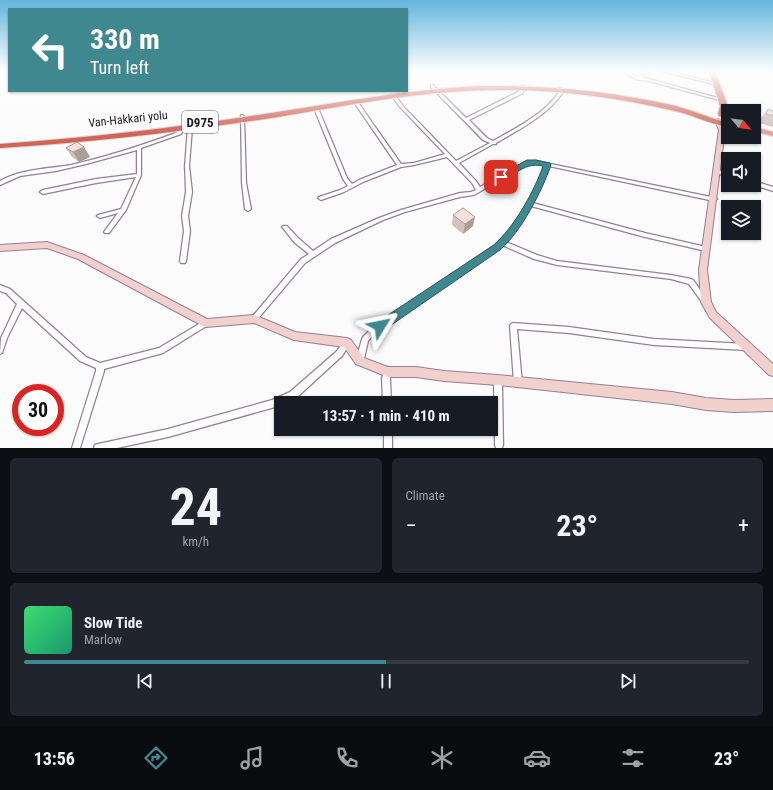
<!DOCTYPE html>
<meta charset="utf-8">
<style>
body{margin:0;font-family:"Roboto Condensed",sans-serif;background:#20242c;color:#f1f3f6;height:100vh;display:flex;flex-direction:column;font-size:15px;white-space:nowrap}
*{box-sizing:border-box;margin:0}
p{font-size:13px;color:#9ea1a6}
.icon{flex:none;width:22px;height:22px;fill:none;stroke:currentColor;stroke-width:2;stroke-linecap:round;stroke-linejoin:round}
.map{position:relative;height:448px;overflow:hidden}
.details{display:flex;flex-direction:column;gap:10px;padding:10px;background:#0d0f14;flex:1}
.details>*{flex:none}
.banner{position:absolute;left:8px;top:8px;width:400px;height:84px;border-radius:0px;box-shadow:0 1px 3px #0004;background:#40888f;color:#fff;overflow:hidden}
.needle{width:26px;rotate:118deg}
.buttons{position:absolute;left:721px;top:104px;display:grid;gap:8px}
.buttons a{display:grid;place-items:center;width:40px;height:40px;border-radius:0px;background:#171b24;box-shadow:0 1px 3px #0004;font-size:20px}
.speed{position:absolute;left:12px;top:384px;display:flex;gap:8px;font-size:20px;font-weight:700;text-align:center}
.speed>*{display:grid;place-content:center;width:52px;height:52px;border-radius:50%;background:#171b24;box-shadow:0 1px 3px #0004;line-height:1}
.speed .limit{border:6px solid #d22;background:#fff;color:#111}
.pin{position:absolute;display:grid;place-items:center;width:34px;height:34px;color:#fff;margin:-17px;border-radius:8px;box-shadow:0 2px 6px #0006}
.me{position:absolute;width:44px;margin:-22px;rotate:55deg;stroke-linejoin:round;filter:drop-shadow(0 0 3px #0008)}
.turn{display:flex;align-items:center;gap:14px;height:84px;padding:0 16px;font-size:18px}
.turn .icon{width:52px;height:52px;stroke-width:2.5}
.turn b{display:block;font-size:28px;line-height:34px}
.big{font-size:30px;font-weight:700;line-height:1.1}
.details .card{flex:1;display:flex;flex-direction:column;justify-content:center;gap:6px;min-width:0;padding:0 14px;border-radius:6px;background:#20242c}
.details .dial{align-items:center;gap:0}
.dial b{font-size:52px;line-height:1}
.song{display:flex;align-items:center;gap:12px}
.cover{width:48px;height:48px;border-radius:6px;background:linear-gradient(135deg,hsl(140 70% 55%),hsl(160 70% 35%))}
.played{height:4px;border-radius:2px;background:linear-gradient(90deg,#40888f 50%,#363941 50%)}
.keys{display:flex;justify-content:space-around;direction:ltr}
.heat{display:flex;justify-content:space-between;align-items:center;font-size:22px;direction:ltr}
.details .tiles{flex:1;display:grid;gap:10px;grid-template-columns:1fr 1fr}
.card:last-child{grid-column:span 2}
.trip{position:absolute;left:274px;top:396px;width:224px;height:40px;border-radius:0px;background:#171b24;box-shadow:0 1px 3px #0004;font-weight:700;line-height:40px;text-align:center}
.tab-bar{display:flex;height:64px;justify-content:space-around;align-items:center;background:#090b0e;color:#9ea1a6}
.tab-bar .icon{width:28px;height:28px}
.tab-bar .active{color:#40888f}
.tab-bar b{font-size:18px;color:#f1f3f6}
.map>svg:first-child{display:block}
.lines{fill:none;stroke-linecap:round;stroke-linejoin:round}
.street-casing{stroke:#937f9b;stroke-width:2.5}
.secondary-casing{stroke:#937f9b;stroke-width:2}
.primary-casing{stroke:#d7d5d7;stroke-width:2}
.highway-casing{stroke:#d7d5d7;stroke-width:2}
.street{fill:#fff;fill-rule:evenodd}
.secondary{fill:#f2d0cc;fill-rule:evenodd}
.primary{fill:#e4a199;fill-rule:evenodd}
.highway{fill:#d26355;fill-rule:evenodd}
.wall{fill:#d1c2bc}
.shaded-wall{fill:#aa9e99}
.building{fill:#f3e1db;stroke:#aa9e99}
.route{fill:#40888f;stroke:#2a585d}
.labels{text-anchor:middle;stroke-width:3.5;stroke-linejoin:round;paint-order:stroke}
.far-street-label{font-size:12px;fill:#201823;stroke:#fbfbfb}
.shield{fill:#fbfbfb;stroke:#625c64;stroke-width:1}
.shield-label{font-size:13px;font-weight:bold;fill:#201823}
</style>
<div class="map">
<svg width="773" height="448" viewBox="0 0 773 448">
<rect width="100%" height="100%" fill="#fbfbfb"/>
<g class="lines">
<defs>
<g id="street">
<path d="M624 71H628L634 76 638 77V74L646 71H651L650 72 641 75 642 77 725 100 723 101 645 80C637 81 630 77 624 71Z"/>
<path d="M662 71H668L719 84 717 85Z"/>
<path d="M431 85H433L466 118 520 91 522 86H524L523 93 469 120 487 138 493 141C516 128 545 114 559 92L557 89 558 88H560L563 92C548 115 520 129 496 143V144H493L459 163 476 181 480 187 525 162 536 161 716 198 717 199 714 201 549 166 541 187 533 203 645 233 706 247H708L709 249 708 251H706L645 237 531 206 522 222 506 242 537 255 557 261 671 275 691 279 693 280 706 298 707 300 706 302 704 303 702 302 689 284 671 279 557 265 534 259 502 245 374 334 368 341 363 363 360 364 357 363 356 361 362 339 363 337 370 330 495 245C519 223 533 196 545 165L536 163 528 164 474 195 460 197 405 212 383 220 335 243 305 263 256 321 254 322 252 321 251 319 252 317 301 259 309 254 294 242 283 228 282 227 283 226H287L298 238 313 251 331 239 379 218 401 210 460 193 471 192 476 190 472 183 447 157 414 165 401 167 363 182 344 192 321 200 318 198 319 197 340 190 348 186 343 179 314 108 315 107H316L318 108 347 178 352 184 359 180 397 165 354 102 355 101H357L401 164 414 163 445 154 400 107 392 96 394 95H395L402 105 456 161 490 143 483 140 431 87Z"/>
<path d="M241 115H243L244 116 246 183 251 209 248 211 245 209 242 183Z"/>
<path d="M188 127H192V128L189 166 192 192 188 216 190 231 186 261 185 263H181L180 261 184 231 182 216 186 192 185 166Z"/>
<path d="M180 128H182L184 129 181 134 141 148V175L126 210 109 233H105L104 232 118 213 100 218 97 216 98 215 121 209 136 177 96 183 43 194 40 192 43 190 96 179 137 174V150L86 164 56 171 20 176 0 185V181C21 169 48 169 71 165 106 157 140 146 173 134L177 132Z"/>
<path d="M716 169 728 173V177L714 172V170Z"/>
<path d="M754 181 773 187V191L754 185Z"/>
<path d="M0 285 10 289 86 357 100 363 159 348 204 321 206 320 208 321 209 323 208 325 163 353 104 369V371L80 448H72L96 371V368L80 361 22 308 7 338 2 353 0 354 1 338 17 304 6 293 0 291Z"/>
<path d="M513 323 569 327 654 339 746 344 748 345 750 347 748 349 746 350 654 345 569 333 517 329 522 383 521 386 518 387 515 386 514 383 510 326 511 324Z"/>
<path d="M347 340 349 341 350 343 342 356 296 398 283 403H281V404L275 407 168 437 117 448H94L95 445 98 444 168 429 272 400 290 392 336 352 345 341Z"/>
<path d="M388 368 391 370 392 372 390 378 391 403H383L382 378 385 370Z"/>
<path d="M498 376 501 377 502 380 503 445 502 448H496L495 445 494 380 495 377Z"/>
<rect x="384" y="429" width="8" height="19"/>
</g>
<g id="secondary">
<path d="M718 119 721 121 725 130 707 270 711 302 716 312 773 364V376L769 375 710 318 701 302 699 270 719 130 715 121Z"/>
<path d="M47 242 84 255 207 319 254 315 295 332 347 338 351 340 364 358 388 367H416L444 371 498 375 672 392 706 398 734 400 773 399V411L734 412 706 410 672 404 498 385 444 381 416 377H388L356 364 344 347 294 340 254 323 206 327 203 326 78 259 47 248 0 251V245Z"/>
</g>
<path id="primary" d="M754 127 773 132V136L754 131Z"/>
<g id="highway">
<path d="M709 71H715L728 106V110L725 116H719L718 114 720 106Z"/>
<path d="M477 86C544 85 611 91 676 106 694 111 710 118 728 123V127C710 124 693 115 675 111 620 98 563 90 507 90 425 89 345 106 265 119 177 132 89 143 0 148V144C87 138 172 128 258 115 331 104 403 90 477 86Z"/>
</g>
</defs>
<!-- street casing -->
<use href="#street" class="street-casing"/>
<!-- secondary casing -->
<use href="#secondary" class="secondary-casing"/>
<!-- primary casing -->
<use href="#primary" class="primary-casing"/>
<!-- highway casing -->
<use href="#highway" class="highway-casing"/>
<!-- street -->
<use href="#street" class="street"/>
<!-- secondary -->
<use href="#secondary" class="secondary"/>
<!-- primary -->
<use href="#primary" class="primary"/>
<!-- highway -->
<use href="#highway" class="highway"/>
</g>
<!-- wall -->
<g class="wall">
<path d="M768 109 773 111V127L759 123 761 118Z"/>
<path d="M84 147 90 157 79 162 72 157 66 148Z"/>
<path d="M453 215 473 226 463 234 452 225Z"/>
</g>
<!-- shaded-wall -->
<g class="shaded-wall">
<path d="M84 147 90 157 79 162 73 152Z"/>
<path d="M475 217 473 226 463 234 465 224Z"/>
</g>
<!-- building -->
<g class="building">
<path d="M768 109 773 111V116L766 114Z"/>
<path d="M77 142 84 147 73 152 66 148Z"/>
<path d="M463 208 475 217 465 224 453 215Z"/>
</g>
<!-- sky -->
<linearGradient id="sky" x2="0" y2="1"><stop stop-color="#64b5dc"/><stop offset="0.53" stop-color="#fdfdfd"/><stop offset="1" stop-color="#fdfdfd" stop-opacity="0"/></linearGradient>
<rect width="773" height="134" fill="url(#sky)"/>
<!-- route -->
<path class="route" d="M527 160H536L550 163 551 165C542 191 521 232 500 250L384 330 380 331 376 330 375 326 376 323 494 245C514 227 534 192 543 166 521 161 511 182 499 179L497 177Z"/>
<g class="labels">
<!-- far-street labels -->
<g class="far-street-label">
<text transform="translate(128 119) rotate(-6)" y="4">Van-Hakkari yolu</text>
</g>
<!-- shield labels -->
<rect class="shield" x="182" y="111" width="36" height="22" rx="3"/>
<g class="shield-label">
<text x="200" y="127">D975</text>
</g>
</g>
</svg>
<div class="buttons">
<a><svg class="needle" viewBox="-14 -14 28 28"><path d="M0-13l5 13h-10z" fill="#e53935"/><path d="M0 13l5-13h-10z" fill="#9ea1a6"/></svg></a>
<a><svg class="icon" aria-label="sound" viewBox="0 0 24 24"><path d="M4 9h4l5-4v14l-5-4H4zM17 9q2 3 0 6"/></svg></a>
<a><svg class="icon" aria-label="layers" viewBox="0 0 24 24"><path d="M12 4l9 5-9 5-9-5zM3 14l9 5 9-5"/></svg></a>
</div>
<div class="speed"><div class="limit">30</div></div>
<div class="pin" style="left:501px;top:177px;background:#d93025"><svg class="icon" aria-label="arrive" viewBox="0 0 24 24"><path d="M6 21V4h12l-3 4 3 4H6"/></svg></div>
<svg class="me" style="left:380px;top:326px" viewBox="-20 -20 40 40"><path d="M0-17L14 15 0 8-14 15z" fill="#40888f" stroke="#fff" stroke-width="4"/></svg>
<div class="trip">13:57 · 1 min · 410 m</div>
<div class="banner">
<div class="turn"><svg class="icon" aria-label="left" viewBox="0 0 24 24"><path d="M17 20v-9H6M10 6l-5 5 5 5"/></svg><div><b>330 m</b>Turn left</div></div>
</div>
</div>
<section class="details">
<div class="tiles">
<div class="card dial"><b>24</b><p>km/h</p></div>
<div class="card"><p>Climate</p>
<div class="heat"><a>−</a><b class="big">23°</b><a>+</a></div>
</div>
<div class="card">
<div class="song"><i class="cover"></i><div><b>Slow Tide</b><p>Marlow</p></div></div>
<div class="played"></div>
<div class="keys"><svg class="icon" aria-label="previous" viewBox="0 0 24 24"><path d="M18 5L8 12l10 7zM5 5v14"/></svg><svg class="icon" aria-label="pause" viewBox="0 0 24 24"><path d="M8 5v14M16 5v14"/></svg><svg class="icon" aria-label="next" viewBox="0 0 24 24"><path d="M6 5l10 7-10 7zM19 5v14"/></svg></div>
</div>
</div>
</section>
<nav class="tab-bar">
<b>13:56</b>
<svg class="icon active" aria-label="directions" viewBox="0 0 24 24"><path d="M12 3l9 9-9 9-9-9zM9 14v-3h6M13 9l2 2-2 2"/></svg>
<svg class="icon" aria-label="music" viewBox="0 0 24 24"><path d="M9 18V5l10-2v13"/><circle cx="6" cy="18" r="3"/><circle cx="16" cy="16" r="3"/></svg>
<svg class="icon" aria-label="phone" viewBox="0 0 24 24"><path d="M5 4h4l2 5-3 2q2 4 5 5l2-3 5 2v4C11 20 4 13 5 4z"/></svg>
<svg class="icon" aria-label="climate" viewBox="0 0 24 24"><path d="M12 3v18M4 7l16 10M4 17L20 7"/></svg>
<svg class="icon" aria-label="car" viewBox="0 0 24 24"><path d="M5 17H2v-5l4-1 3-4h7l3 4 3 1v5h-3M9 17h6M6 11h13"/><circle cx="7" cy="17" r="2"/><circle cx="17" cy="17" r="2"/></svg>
<svg class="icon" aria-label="filters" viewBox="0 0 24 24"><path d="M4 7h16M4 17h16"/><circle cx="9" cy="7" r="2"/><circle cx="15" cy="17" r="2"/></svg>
<b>23°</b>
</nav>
